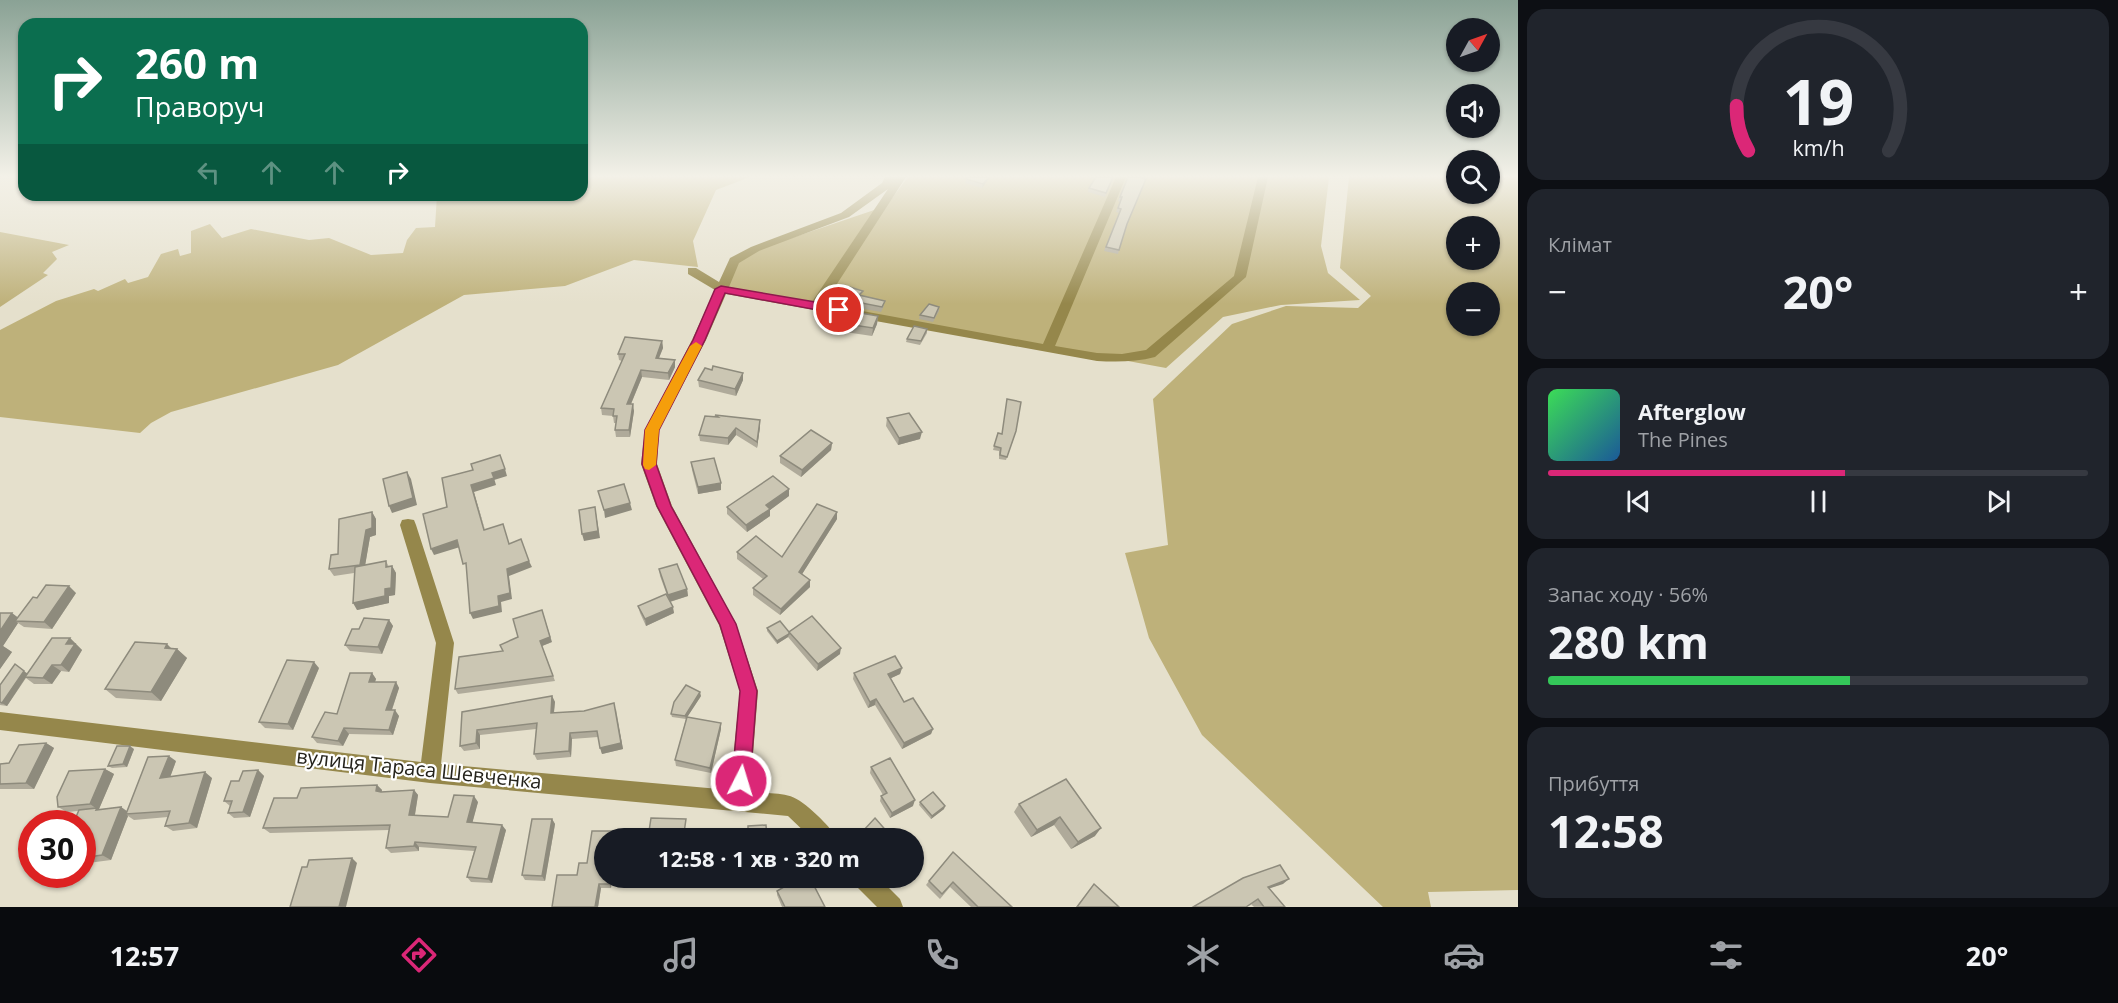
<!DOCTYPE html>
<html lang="uk">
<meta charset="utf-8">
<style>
body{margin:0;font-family:"Open Sans",sans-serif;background:#20242c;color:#f1f3f6;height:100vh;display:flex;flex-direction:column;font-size:22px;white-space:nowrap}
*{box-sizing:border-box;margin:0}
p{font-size:20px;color:#9ea1a6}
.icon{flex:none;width:33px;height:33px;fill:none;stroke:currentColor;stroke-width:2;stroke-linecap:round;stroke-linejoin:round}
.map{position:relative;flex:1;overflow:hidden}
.sheet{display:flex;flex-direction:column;gap:9px;padding:9px;background:#0d0f14;width:600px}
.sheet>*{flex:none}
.guide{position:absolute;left:18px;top:18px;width:570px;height:183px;border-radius:18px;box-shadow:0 2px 4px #0004;background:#0b6e4f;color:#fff;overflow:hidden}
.needle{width:39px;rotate:50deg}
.controls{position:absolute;left:1446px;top:18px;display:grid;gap:12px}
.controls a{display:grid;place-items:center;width:54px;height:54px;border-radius:50%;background:#171b24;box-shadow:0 2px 4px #0004;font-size:30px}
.speed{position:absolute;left:18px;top:810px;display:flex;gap:12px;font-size:30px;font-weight:700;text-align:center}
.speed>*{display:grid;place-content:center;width:78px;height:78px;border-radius:50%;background:#171b24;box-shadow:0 2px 4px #0004;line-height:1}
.speed .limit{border:9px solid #d22;background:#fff;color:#111}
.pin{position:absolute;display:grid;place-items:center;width:51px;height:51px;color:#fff;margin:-26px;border:3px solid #fff;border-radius:50%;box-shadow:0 2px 6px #0007}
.me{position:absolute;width:66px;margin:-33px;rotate:5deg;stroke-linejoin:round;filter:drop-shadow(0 0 4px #0008)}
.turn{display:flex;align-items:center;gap:21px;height:126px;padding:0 18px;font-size:27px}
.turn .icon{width:78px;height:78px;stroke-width:2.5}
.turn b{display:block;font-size:42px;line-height:51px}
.lanes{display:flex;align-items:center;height:57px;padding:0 18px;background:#0003;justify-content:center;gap:30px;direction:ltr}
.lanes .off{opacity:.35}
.big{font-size:45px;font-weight:700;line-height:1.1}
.sheet .card{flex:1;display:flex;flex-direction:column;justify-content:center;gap:9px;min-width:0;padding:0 21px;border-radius:18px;background:#20242c}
.sheet .dial{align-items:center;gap:0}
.dial svg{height:156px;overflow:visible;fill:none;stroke:#363941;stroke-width:7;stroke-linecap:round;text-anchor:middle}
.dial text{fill:#f1f3f6;stroke:none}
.song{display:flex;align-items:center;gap:18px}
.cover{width:72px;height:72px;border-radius:9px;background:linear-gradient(135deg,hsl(130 70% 55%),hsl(210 70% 35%))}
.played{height:6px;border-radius:3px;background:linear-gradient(90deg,#db2777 55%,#363941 55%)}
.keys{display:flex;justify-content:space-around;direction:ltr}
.heat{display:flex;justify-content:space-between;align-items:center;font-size:33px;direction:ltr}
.charge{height:9px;border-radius:4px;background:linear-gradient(90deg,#34c759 56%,#363941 0)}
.trip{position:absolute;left:594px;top:828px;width:330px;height:60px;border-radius:30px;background:#171b24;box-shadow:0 2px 4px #0004;font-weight:700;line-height:60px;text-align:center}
.tabs{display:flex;height:96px;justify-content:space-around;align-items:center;background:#090b0e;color:#9ea1a6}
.tabs .icon{width:42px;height:42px}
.tabs .active{color:#db2777}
.tabs b{font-size:27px;color:#f1f3f6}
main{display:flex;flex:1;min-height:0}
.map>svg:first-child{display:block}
.green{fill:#beb17a;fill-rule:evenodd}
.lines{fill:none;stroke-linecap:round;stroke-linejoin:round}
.minor{fill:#95874b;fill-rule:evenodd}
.wall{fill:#afaa9a}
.shaded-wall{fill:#8e8b7d}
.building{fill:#cbc6b3;stroke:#8e8b7d;stroke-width:1.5}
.route{fill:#db2777;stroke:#8e194d;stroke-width:1.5}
.slow{fill:#f59e0b}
.labels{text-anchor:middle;stroke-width:4.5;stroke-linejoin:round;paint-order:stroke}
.near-street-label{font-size:20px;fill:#25231c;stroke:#fff}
</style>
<main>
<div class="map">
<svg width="1518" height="907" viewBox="0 0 1518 907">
<rect width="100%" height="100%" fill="#e5e0cc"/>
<!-- green -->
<g class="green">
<path d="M582 177H750L716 190 693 241 698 267 634 260 565 286 464 295 338 365 171 412 151 423 140 433 0 417V330L56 301 94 289 98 291 125 279 128 283 148 277 161 254 178 249 180 256 191 253V231L210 224 222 238 251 229 309 240 329 238 371 255 403 253 407 240 416 228 435 227 437 195H582Z"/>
<path d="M908 177H1329L1321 246 1328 273 1360 300 1281 305 1223 317 1166 368 724 287 736 261 768 246 886 206Z"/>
<path d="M1349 177H1456V194H1490V177H1518V890L1428 892 1431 907H1383L1202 735 1149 638 1125 553 1168 545 1153 399 1232 324 1286 306 1358 308 1371 296 1340 268ZM1490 226V260H1456V226ZM1490 292V326H1456V292Z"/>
<path d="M0 232 69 245 52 252 57 259 43 273 48 275 0 307Z"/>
</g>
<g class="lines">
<!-- minor -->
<g class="minor">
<path d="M885 177H895L894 179 896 177H906L824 304 1043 344 1116 177H1126L1055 346 1097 353 1122 354 1146 350 1234 276 1258 177H1268L1246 277 1155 357C1136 362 1117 362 1097 361L726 294 706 340 659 430 657 464 672 506 736 624 758 691 750 792C786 795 791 790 818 816 825 823 832 829 835 838H811L788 816 430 783 0 730V712L421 762 436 643 400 525 402 520 408 519 414 520 416 525 454 643 441 764 730 790 740 691 719 625 656 506 641 464 645 430 692 340 715 290 688 274V268H696L719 282 730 258 751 247 841 213 882 183ZM888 189 812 302 729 287 739 263 759 251 849 217Z"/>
<path d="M853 878H879L900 899 903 907H877L856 886Z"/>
</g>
</g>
<!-- wall -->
<g class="wall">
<path d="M990 177 982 188 965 183 966 179Z"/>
<path d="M1092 177H1114L1105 197 1088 192 1089 188 1095 179 1091 178Z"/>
<path d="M1128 177 1126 226 1118 254 1104 251 1119 213 1116 212 1120 202 1118 201Z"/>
<path d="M862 296 884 306 881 312 835 304 836 298Z"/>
<path d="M939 307V311L933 322 919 319 920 315Z"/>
<path d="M878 316 877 324 872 336 825 329 826 321Z"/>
<path d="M927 329V333L920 345 906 342 907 339Z"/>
<path d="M662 341 663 348 659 358 675 360V367L669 380 642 377 631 404 634 411 630 437H616L615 430 616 423H614L613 416 602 415 601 408 622 361 619 360 618 354Z"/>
<path d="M712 370 743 373V380L736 396 699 387 698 380Z"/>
<path d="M1007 399 1016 431 1006 460 999 459V451L993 450 998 433 1002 434Z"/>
<path d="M715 415 760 420V427L757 448 736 435 728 445 700 441 699 435 715 417Z"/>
<path d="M887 418 920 439 898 445 886 426Z"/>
<path d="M832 443 831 450 801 477 780 463V456Z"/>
<path d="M691 462 721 483V490L698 494 692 470Z"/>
<path d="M789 496 770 510V516L747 532 727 514V507Z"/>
<path d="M372 512 376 519V535L370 537 365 565 386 561 389 567 392 566 396 573 395 595 389 596V603L357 610 354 573 334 576 329 569Z"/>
<path d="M837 512V519L802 574 810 587 780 615 753 595V588L763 579 737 559V552L782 557Z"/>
<path d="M659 569 687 589 688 596 670 602 674 613 646 626 640 613 638 606 668 598 660 576Z"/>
<path d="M76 593 52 629 24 627 18 623 3 646 12 652 0 669V613L18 618 37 598Z"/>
<path d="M389 620 393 626 382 654 350 651 345 645Z"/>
<path d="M767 628 789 632 840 654 817 671 788 637 777 644 767 631Z"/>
<path d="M70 638 82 650 69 672 61 671 52 684H34L26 678 7 706 0 705V685L28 674Z"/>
<path d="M552 642 542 646 555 681 458 694 455 689 503 651Z"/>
<path d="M171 648 177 649 187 658 161 701 116 698 105 689Z"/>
<path d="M319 668 293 730 265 728 259 722Z"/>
<path d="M902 668 900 674 891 678 904 702 933 729 931 734 902 749 875 705 868 708 853 679 854 673Z"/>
<path d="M372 673 376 679 375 682H396L399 688 392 710 399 716 393 735 349 734 343 746 317 743 312 737 337 714Z"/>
<path d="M552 696 555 702 554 713 616 709 623 749 602 754 598 737 572 739 571 757 537 760 534 754 536 729 480 735V749L464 751 460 746 462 712Z"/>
<path d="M701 696 687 717 721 723V729L711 773 676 766 675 760 686 719 672 717 671 714Z"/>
<path d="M46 743 54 748 34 789H0V764L9 763Z"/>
<path d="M134 749 127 767 112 768 108 766Z"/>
<path d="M176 761 170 777 212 778 197 828 173 831 165 826 168 817 134 820 128 816 111 860 88 863 82 860V824L78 811 67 812 58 807 105 769 114 774 99 809 101 810 121 807 127 811Z"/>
<path d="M871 767 913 806 890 818 880 801 881 796 883 795 870 773Z"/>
<path d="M258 770 264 776 250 817 234 818 228 813 230 806 224 801 239 781Z"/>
<path d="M1066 779 1095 836 1071 849 1054 825 1031 837 1014 812 1019 804Z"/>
<path d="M377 785 382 790V792L414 790 418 795 415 815 448 817 478 802 472 823 506 830 492 883 471 882 467 877 474 851 419 847V851L391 853 386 848 389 830 270 833 263 828 297 798Z"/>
<path d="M920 802 945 806 944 809 931 819 919 805Z"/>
<path d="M552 819 555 824 545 881 525 880 522 875Z"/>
<path d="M592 831H616L617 836V838H604V878H612L611 888H601L598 907H552L557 875H577L579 863H587Z"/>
<path d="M862 832 889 838H864L861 835Z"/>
<path d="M953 852 1012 907H971L950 887 940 899 926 885 929 881Z"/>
<path d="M783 878H810L825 907H782L777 895V891L787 885Z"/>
<path d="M1094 884 1119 907H1076Z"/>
<path d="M1283 884 1269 888 1285 907H1254L1251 904 1193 907Z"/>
</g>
<!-- shaded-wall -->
<g class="shaded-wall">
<path d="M989 177H990L982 188 983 184Z"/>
<path d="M878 316 877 324 872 336 873 328Z"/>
<path d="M662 341 663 348 656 365V358Z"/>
<path d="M675 360V367L669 380 668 373Z"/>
<path d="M641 370 642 377 628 411 627 404Z"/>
<path d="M743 373V380L736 396 735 389Z"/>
<path d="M633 404 634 411 630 437 629 430Z"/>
<path d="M760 420V427L757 448V442Z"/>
<path d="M736 428V435L728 445V438Z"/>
<path d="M922 432 920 439 898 445 899 438Z"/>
<path d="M832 443 831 450 801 477 802 470Z"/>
<path d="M505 469 507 476 494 480 492 473Z"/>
<path d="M407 472 411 479 417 505 392 513 389 506Z"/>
<path d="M494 478 496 485 474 492 487 537 471 485Z"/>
<path d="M721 483V490L698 494V487Z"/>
<path d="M789 489V496L770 510V516L747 532 746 525 766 505Z"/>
<path d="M630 503 632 510 605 518 604 510Z"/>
<path d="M595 507 600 538 584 541 582 534Z"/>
<path d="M372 512 376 519V535L370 537 364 572 360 565 366 530Z"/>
<path d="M837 512V519L799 579V572Z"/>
<path d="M457 540 460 547 434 555 431 549Z"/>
<path d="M529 561 532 567 509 576 512 599 501 602 502 612 473 619 470 613 498 596 507 569Z"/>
<path d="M392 566 396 573 395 595 389 596V603L357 610 353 603 385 589Z"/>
<path d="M810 580V587L780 615 781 609Z"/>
<path d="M69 586 76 593 52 629 44 622Z"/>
<path d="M687 589 688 596 669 602 668 595Z"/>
<path d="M673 607 674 613 646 626 645 619Z"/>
<path d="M542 610 552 642 542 646 555 681 540 641Z"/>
<path d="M12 613 20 619 15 621 18 623 3 646 12 652 0 669V631Z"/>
<path d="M389 620 393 626 382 654 378 647Z"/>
<path d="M789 634 788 637 777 644V641Z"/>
<path d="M70 638 82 650 69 672 61 665 66 644Z"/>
<path d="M167 644 175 652 177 649 187 658 161 701 151 692 165 648Z"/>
<path d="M841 648 840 654 817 671 818 664Z"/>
<path d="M314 662 319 668 293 730 288 724Z"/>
<path d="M52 665 61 671 52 684 43 678Z"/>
<path d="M902 668 900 674 887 680 888 674Z"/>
<path d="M24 671 28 674 7 706 2 703Z"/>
<path d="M372 673 376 679 373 687 369 682Z"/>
<path d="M396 682 399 688 390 715 386 710Z"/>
<path d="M700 692 701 696 686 719 685 716Z"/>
<path d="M552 696 555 702 553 719 551 713Z"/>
<path d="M876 699 875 705 868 708 870 702Z"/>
<path d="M614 703 623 749 602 754 600 748Z"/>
<path d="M395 710 399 716 393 735 389 730Z"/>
<path d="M721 723V729L711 773 710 768Z"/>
<path d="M344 728 349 734 343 746 338 741Z"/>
<path d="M933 729 931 734 902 749 904 743Z"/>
<path d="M477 730 480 735V749L476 743Z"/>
<path d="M570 733 572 739 571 757 569 751Z"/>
<path d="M46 743 54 748 34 789 26 783Z"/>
<path d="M130 746 134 749 127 767 123 764Z"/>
<path d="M169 756 176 761 168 783 160 778Z"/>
<path d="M105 769 114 774 99 809 106 813 96 810 97 809 90 804Z"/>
<path d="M258 770 264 776 250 817 243 812Z"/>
<path d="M205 772 212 778 197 828 189 823Z"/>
<path d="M377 785 382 790 380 796 376 791Z"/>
<path d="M414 790 418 795 414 820 409 815Z"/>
<path d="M474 796 478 802 471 828 467 822Z"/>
<path d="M915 800 913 806 890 818 892 813Z"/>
<path d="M945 806 944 809 931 819 932 816Z"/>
<path d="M121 807 129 813 126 814 128 816 111 860 102 855Z"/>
<path d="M1060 817 1054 825 1031 837 1037 830Z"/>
<path d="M552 819 555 824 545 881 542 876Z"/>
<path d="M502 825 506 830 492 883 488 879Z"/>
<path d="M1101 828 1095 836 1071 849 1078 842Z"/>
<path d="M415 842 419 847V851L414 846Z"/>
<path d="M352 858 357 863 346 907H339Z"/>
<path d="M610 878H612L611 888 609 884Z"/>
<path d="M1289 879 1283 884 1261 891 1268 887Z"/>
<path d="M599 884 601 888 598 907H595Z"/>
</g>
<!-- building -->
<g class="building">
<path d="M968 177H989L983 184 966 179Z"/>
<path d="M1096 177H1113L1106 193 1089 188Z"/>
<path d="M1128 177H1143L1142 178 1146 179 1127 224 1119 250 1106 247 1121 209 1118 208 1122 197H1120Z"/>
<path d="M843 285 863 291 859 295 885 301 882 307 836 298Z"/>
<path d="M929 304 939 307 934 318 920 315Z"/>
<path d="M831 308 878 316 873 328 826 321Z"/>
<path d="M914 326 927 329 921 341 907 339Z"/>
<path d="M625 337 662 341 656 358 675 360 668 373 641 370 627 404H633L629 430H615L617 416H613L614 409 601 408 625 354H618Z"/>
<path d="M713 366 743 373 735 389 698 380 705 368 712 370Z"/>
<path d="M1007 399 1021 402 1016 431 1007 457 1000 455 1001 448 994 446 998 433 1002 434Z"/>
<path d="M909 413 922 432 899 438 887 418Z"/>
<path d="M715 415 760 420 757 442 736 428 728 438 699 435 705 416 718 417Z"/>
<path d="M811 430 832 443 802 470 780 456Z"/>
<path d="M500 455 505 469 492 473 494 478 471 485 484 530 503 524 509 544 521 539 529 561 507 569 510 593 498 596 499 606 470 613 466 563 463 564 457 540 431 549 423 514 447 507 442 478 473 470 471 464Z"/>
<path d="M714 458 721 483 698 487 691 462Z"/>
<path d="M407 472 413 498 389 506 383 479Z"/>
<path d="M773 476 789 489 766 505 770 509 746 525 727 507Z"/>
<path d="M624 484 630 503 604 510 598 491Z"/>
<path d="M817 504 837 512 799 572 810 580 781 609 753 588 767 576 737 552 756 536 782 557Z"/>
<path d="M595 507 598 531 582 534 579 510Z"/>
<path d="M372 512V528L366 530 360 565 329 569 331 555 338 554 339 519Z"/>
<path d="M386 561V567L392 566 391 588 385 589V596L353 603 355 567Z"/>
<path d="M677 564 687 589 668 595 659 569Z"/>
<path d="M46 585 69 586 44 622 15 621 33 597 37 598Z"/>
<path d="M666 594 673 607 645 619 638 606Z"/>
<path d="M542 610 550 637 540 641 553 676 455 689 459 657 503 651 500 645 518 637 513 619Z"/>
<path d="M0 613H12L0 631Z"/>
<path d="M812 616 841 648 818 664 789 632Z"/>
<path d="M364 618 389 620 378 647 345 645 352 629H359Z"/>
<path d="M780 621 789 632V634L777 641 767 628Z"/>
<path d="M52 638H70L66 644H75L61 665H52L43 678 25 677Z"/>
<path d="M135 642 167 644 165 648 177 649 151 692 105 689Z"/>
<path d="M895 656 902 668 888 674 904 702 913 698 933 729 904 743 876 699 870 702 854 673Z"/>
<path d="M287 660 314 662 288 724 259 722Z"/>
<path d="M15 664 24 671 2 703 0 702V685Z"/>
<path d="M350 673H372L369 682H396L386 710H395L389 730 344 728 338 741 312 737 325 712 337 714Z"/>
<path d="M686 685 700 692 685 716 671 714 674 702Z"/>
<path d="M552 696 551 713 584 711 614 703 621 743 600 748 597 731 570 733 569 751 534 754 537 723 477 730 476 743 460 746 462 712Z"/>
<path d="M687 717 721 723 710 768 675 760Z"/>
<path d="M46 743 26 783 0 784V764L9 763 19 745Z"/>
<path d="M117 746H130L123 764 108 766Z"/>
<path d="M169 756 160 778 205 772 189 823 165 826 170 811 126 814 148 757Z"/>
<path d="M890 758 915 800 892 813 881 796 887 793 871 767Z"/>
<path d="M105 769 90 804 58 807 57 797 69 771Z"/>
<path d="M258 770 243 812 228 813 232 801H224L231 781H239L243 771Z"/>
<path d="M1066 779 1101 828 1078 842 1060 817 1037 830 1019 804Z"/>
<path d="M377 785 376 791 381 792 414 790 409 815 448 817 454 795 474 796 467 822 502 825 488 879 467 877 476 847 415 842 414 846 386 848 390 825 263 828 274 798H297L301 788Z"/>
<path d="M933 792 945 806 932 816 920 802Z"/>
<path d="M121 807 102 855 82 858V824H73L79 810 97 808 96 810Z"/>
<path d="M651 818 686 819 684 833 692 834 691 838H648Z"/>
<path d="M875 818 890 835 888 838H889H867L862 832Z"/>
<path d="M532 819H552L542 876 522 875Z"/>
<path d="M766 825 767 838H748V826Z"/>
<path d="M592 831H616L615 838H604V878H610L609 884H599L595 907H552L557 875H577L579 863H587Z"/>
<path d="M953 852 1012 907H978L953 882 942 894 929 881Z"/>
<path d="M352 858 339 907H290L302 867H307L309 860Z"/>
<path d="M1280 865 1289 879 1268 887 1285 907H1264L1258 899 1246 907H1193L1243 878Z"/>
<path d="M785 878H810L825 907H785L777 891 789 884Z"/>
<path d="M1094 884 1119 907H1077Z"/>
</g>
<!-- sky -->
<linearGradient id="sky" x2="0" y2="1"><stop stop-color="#8aa295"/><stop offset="0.58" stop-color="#f3f1e8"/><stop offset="1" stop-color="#f3f1e8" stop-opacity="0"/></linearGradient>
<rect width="1518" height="304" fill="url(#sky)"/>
<!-- route -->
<path class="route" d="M721 286 839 306 845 310 839 314 725 293 705 340 659 430 656 464 671 506 736 624 757 691 750 781 747 788 741 790 734 788 732 781 740 691 720 625 657 506 642 464 645 430 693 340 715 289Z"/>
<!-- slow -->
<path class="slow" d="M696 342 702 346 659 430 656 465 649 470 645 469 643 465 645 430 690 346Z"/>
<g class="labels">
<!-- near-street labels -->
<g class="near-street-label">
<text transform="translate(419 769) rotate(6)" y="7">вулиця Тараса Шевченка</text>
</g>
</g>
</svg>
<div class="controls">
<a><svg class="needle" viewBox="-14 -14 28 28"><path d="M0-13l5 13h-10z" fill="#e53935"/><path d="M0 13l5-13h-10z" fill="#9ea1a6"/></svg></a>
<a><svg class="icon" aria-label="sound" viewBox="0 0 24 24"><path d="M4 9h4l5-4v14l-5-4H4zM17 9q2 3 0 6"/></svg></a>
<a><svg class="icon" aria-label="search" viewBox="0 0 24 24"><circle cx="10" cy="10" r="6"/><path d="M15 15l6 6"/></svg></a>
<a>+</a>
<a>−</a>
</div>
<div class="speed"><div class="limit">30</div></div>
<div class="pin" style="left:839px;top:310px;background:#d93025"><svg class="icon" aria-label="arrive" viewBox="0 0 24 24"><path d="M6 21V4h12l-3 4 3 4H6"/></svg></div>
<svg class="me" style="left:741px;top:781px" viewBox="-20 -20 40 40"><circle r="17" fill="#db2777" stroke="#fff" stroke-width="3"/><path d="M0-11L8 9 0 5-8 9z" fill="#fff"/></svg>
<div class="trip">12:58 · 1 хв · 320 m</div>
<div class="guide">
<div class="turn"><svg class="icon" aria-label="right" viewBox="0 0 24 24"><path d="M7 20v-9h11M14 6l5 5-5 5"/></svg><div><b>260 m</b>Праворуч</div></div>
<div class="lanes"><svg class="icon off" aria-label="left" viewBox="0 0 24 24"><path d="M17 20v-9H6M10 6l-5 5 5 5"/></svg><svg class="icon off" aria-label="ahead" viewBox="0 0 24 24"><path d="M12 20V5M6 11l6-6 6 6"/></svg><svg class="icon off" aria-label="ahead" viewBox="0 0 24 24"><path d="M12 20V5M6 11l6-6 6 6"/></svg><svg class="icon" aria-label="right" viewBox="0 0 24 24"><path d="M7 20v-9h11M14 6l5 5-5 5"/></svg></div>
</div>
</div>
<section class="sheet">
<div class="card dial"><svg viewBox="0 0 100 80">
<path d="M14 69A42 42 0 1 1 86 69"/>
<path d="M14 69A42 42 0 0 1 8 46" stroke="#db2777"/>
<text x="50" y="56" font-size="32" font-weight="700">19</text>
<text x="50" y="72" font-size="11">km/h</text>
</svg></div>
<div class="card"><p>Клімат</p>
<div class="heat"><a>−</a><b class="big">20°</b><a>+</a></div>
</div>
<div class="card">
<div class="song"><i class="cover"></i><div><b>Afterglow</b><p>The Pines</p></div></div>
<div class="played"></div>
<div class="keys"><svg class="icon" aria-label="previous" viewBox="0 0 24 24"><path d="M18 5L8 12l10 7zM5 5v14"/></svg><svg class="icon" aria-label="pause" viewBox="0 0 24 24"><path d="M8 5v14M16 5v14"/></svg><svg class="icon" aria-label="next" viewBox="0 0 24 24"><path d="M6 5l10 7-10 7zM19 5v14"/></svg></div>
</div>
<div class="card"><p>Запас ходу · 56%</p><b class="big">280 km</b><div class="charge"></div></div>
<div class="card"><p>Прибуття</p><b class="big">12:58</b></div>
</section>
</main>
<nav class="tabs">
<b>12:57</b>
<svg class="icon active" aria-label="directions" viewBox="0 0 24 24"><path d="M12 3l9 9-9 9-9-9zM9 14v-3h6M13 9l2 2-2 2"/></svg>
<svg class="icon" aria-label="music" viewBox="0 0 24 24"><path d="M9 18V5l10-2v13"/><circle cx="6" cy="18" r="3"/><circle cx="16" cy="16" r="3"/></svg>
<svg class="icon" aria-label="phone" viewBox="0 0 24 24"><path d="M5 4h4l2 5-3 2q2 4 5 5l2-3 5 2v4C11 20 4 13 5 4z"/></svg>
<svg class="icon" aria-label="climate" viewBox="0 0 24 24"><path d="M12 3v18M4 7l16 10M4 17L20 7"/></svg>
<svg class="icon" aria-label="car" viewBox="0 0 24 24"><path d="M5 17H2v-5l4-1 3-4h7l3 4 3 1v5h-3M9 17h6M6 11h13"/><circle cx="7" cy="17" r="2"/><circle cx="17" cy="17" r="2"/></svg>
<svg class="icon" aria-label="filters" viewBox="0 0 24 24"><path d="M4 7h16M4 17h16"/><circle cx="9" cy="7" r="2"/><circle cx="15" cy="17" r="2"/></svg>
<b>20°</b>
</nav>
